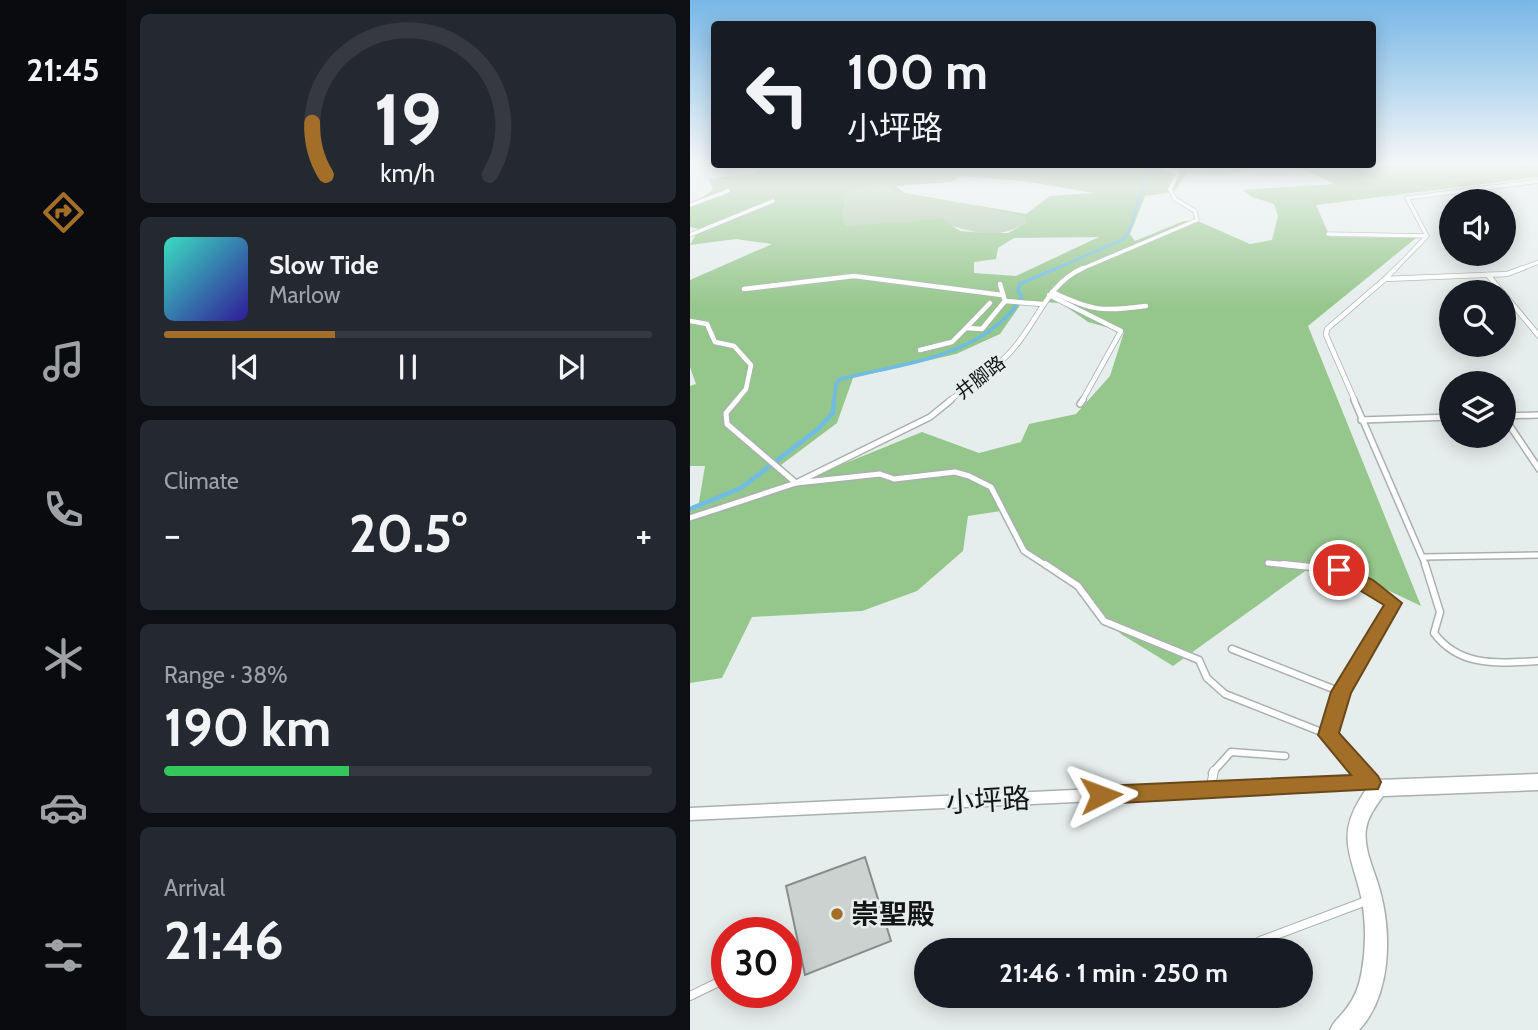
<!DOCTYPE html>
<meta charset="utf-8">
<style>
body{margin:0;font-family:Cabin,"Noto Sans TC",sans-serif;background:#242831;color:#f1f3f6;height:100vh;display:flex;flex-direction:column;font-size:26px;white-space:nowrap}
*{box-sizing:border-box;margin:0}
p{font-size:23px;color:#9ea1a6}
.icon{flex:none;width:38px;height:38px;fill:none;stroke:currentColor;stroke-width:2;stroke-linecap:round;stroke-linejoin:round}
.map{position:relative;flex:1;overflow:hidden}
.side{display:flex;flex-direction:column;gap:14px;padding:14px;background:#0d0f14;width:564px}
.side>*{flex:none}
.guide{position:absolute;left:21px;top:21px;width:665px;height:147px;border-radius:7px;box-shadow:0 4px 18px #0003;background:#171b24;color:#f1f3f6;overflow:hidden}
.controls{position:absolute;left:749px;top:189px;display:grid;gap:14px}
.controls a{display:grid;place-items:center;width:77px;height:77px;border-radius:50%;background:#171b24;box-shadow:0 4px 18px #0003;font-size:35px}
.speed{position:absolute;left:21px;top:917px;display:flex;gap:14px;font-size:35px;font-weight:700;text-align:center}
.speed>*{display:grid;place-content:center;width:91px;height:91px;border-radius:50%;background:#171b24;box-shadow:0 4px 18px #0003;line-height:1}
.speed .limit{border:10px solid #d22;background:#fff;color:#111}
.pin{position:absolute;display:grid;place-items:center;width:60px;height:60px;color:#fff;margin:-30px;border:4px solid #fff;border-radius:50%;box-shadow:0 2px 7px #0007}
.me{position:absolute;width:77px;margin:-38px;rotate:87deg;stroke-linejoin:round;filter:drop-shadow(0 0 5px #0008)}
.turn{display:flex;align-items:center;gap:24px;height:147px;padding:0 21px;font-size:32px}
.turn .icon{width:91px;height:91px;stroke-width:2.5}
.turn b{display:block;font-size:49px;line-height:60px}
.big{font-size:52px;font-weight:700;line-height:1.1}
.side .card{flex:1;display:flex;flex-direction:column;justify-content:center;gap:10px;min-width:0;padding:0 24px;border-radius:10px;background:#242831}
.side .dial{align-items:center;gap:0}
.dial svg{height:182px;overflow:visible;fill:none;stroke:#363941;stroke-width:7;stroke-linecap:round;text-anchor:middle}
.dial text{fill:#f1f3f6;stroke:none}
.song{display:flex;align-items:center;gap:21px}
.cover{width:84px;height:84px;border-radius:10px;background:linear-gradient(135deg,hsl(170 70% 55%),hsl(250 70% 35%))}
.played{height:7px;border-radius:4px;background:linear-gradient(90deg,#a36f28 35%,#363941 35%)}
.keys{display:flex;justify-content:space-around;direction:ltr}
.heat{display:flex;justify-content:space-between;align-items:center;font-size:38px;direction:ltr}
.charge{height:10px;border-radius:5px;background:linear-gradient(90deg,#34c759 38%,#363941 0)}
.trip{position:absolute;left:224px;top:938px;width:399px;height:70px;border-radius:35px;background:#171b24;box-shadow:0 4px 18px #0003;font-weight:700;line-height:70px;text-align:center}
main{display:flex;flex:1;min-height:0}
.menu{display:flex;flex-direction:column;width:126px;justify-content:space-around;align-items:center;background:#090b0e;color:#9ea1a6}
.menu .icon{width:49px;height:49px}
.menu .selected{color:#a36f28}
.menu b{font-size:32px;color:#f1f3f6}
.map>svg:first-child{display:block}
.green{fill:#a9c8a3}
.forest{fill:#95c68b;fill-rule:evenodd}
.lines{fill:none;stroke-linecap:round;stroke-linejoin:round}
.stream-far2{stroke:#6fbce5;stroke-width:2.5}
.stream-far1{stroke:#6fbce5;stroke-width:3.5}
.stream{stroke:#6fbce5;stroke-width:4.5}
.building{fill:#ccd2cf;stroke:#878d8a;stroke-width:2}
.service-far4-casing{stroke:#a9b0af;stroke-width:5}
.service-far3-casing{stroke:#a9b0af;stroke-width:6}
.service-far2-casing{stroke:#a9b0af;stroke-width:8}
.service-far1-casing{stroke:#a9b0af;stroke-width:9}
.service-casing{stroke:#a9b0af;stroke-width:10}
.minor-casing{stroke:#a9b0af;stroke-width:3}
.tertiary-casing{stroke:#a9b0af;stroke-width:3}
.service-far4{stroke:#fff;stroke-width:3.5}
.service-far3{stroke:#fff;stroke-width:4.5}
.service-far2{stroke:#fff;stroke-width:5}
.service-far1{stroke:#fff;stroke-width:6}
.service{stroke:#fff;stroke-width:8}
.minor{fill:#fff;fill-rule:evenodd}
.tertiary{fill:#fff;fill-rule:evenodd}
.route{fill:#a36f28;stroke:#6a481a;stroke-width:2}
.poi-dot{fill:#a36f28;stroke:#e6eeed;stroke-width:2.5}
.labels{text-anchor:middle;stroke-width:5;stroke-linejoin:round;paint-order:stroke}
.far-street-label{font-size:19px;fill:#131515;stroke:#e6eeed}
.near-street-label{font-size:28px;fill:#131515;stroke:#e6eeed}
.near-poi-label{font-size:28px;font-weight:bold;fill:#131515;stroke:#e6eeed;text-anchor:start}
</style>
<main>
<nav class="menu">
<b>21:45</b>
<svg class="icon selected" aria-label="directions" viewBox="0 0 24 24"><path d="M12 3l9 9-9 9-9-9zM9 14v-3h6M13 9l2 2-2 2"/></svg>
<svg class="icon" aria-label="music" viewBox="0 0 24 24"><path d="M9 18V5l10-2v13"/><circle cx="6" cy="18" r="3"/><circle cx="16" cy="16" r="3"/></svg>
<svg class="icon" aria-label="phone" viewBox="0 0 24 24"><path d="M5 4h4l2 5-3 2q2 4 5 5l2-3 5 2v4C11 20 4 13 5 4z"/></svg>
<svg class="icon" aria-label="climate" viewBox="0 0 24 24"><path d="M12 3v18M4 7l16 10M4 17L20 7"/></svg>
<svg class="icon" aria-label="car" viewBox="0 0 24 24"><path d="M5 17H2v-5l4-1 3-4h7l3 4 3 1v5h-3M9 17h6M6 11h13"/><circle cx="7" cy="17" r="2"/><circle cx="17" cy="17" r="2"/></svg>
<svg class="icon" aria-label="filters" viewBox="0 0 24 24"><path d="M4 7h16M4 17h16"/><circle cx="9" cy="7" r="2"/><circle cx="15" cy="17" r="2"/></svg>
</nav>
<section class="side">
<div class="card dial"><svg viewBox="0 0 100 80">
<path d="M14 69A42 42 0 1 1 86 69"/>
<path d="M14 69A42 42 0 0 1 8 46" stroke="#a36f28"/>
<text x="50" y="56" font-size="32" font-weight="700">19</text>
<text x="50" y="72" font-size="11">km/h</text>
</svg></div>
<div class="card">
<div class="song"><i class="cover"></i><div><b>Slow Tide</b><p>Marlow</p></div></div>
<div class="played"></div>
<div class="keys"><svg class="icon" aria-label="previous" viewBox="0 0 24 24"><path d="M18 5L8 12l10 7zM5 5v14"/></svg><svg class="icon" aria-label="pause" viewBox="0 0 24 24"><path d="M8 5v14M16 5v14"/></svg><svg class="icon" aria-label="next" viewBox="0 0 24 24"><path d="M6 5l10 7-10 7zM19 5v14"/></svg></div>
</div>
<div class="card"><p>Climate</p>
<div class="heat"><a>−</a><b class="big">20.5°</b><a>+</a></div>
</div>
<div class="card"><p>Range · 38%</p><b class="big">190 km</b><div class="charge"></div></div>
<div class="card"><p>Arrival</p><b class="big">21:46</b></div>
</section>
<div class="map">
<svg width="849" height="1030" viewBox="0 0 849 1030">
<rect width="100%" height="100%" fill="#e6eeed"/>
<!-- green -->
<path class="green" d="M190 184 209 195 273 203 336 217V223C294 248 269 220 229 221 205 221 182 228 157 226L153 220 155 193Z"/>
<!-- forest -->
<path class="forest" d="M848 164V177L626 205 640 237 726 238 618 326 731 606 632 559 483 666 431 634 387 588 342 558 311 511 278 516 273 551 227 591 172 611 62 617 32 678 0 683V511L8 508 15 466H0V386L6 384 0 367V280L82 244 46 239 0 245 9 229 0 227V206L23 190 19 179 65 173 74 165ZM570 165 617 171 645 184 553 190 562 197 584 204 588 216 582 240 560 244 510 222 494 221 445 241 440 234 455 196 484 192 497 173C523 175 546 177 570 165ZM272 176 334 181 403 193 360 196 336 214 214 193 206 186 261 182ZM190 184 209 195 273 203 335 217 336 223 318 233H296L270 231 252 219 157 226 153 220 155 193ZM409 237 326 276 284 273V262L306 259 308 248 324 238ZM333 301 371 303 398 322 434 332 420 376 386 414 339 424 331 442 289 453 232 432 104 484 87 468 147 423 163 378 266 354 310 334Z"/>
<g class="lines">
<!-- stream-far2 -->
<g class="stream-far2">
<path d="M451 164 460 172"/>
<path d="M363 270 434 239 442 224 454 179 476 164"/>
</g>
<!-- stream-far1 -->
<path class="stream-far1" d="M144 401 146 384 150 379C215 363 292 357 332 298L328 290 330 284 367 268"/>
<!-- stream -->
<path class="stream" d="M0 509 51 488 128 429 143 413 144 400"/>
</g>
<!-- building -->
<path class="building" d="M175 857 201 941 115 975 96 886Z"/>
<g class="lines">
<defs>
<g id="service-far4">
<path d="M0 166 11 164"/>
<path d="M0 205 38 191"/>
<path d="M638 234 737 236"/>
<path d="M0 235 83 201"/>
<path d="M389 270 507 220 505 211 485 199 480 189 488 173 464 164"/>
<path d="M704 270 737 236 717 198 849 181"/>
<path d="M828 270 849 262"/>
</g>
<g id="service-far3">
<path d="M798 275 812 292"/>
<path d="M695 279 706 268"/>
<path d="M54 289 164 276 312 295"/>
<path d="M362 292C403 311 412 312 456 306"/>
<path d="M814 294 849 336"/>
<path d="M359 295 431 331 392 401"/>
<path d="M315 301 352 304"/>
<path d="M300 303 276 328 292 329 315 301 310 284"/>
<path d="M0 321 17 324 25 342 44 346 61 365 56 389 46 401"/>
<path d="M230 350 262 342 276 328"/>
<path d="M259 401C280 385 306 369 323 349 348 321 357 284 393 268"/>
<path d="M665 401 636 335 637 329 695 279 817 274 833 268"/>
</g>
<g id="service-far2">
<path d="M47 400 36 413 37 424 106 483 190 474 204 479 265 472 279 476 301 487 334 551 357 566"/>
<path d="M664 400 736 566"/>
<path d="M390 404 393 400"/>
<path d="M814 416 849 415"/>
<path d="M814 417 849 469"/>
<path d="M671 420 761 417"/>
<path d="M0 518 106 483 240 417 261 400"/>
<path d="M734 557 849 555"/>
<path d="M578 563 611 566"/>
</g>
<g id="service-far1">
<path d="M355 564 388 586 414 621 509 660 517 678 535 694 639 735"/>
<path d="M593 564 649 570 677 584 703 603 651 692 639 735 672 773"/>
<path d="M735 564 750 612 744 633C770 668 809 663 849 661"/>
<path d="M542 649 651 692"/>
<path d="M522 773 541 752 595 756"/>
</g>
<g id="service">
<path d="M670 771 678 780"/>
<path d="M520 790 524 771"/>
<path d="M570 941 679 900"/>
<path d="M0 996 37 978"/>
</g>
<path id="minor" d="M681 776 686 778 688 782 686 786 681 788 0 820V808Z"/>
<path id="tertiary" d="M849 774V790L693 796C686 806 678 816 676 829 673 850 685 871 690 891 702 934 701 996 669 1030H640C644 1021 650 1017 656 1009 665 998 670 984 672 970 676 947 676 923 672 901 664 860 645 839 670 799 675 791 679 783 688 780Z"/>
</defs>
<!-- service-far4 casing -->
<use href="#service-far4" class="service-far4-casing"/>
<!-- service-far3 casing -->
<use href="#service-far3" class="service-far3-casing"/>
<!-- service-far2 casing -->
<use href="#service-far2" class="service-far2-casing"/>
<!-- service-far1 casing -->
<use href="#service-far1" class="service-far1-casing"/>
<!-- service casing -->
<use href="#service" class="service-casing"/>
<!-- minor casing -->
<use href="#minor" class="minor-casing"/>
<!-- tertiary casing -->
<use href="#tertiary" class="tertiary-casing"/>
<!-- service-far4 -->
<use href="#service-far4" class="service-far4"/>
<!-- service-far3 -->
<use href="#service-far3" class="service-far3"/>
<!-- service-far2 -->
<use href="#service-far2" class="service-far2"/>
<!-- service-far1 -->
<use href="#service-far1" class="service-far1"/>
<!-- service -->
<use href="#service" class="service"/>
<!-- minor -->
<use href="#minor" class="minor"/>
<!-- tertiary -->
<use href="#tertiary" class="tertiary"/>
</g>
<!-- sky -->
<linearGradient id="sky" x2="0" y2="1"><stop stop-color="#77b7e7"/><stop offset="0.53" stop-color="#f4f7f7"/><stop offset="1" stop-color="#f4f7f7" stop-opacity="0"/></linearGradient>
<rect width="849" height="308" fill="url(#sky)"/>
<!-- route -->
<path class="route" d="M649 564 683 580 712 603 661 693 649 733 688 776 691 782 688 789 411 804 403 802 400 795 403 789 411 786 661 775 628 735 641 692 694 605 643 574 640 570Z"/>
<!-- markers -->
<circle class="poi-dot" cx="147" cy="914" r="7"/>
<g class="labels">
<!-- far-street labels -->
<g class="far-street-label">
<text transform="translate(290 377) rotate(-38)" y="7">井腳路</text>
</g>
<!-- near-street labels -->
<g class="near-street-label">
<text transform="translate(298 800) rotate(-3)" y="10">小坪路</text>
</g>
<!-- near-poi labels -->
<g class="near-poi-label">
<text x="161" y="924">崇聖殿</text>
</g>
</g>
</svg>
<div class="controls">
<a><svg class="icon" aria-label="sound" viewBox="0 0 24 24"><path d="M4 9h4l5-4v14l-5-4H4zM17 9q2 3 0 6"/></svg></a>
<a><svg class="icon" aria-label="search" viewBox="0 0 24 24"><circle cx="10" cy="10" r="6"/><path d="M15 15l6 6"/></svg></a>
<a><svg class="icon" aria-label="layers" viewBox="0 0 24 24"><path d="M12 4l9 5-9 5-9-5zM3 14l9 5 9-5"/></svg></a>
</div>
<div class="speed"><div class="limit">30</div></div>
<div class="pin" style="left:649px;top:570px;background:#d93025"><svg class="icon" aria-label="arrive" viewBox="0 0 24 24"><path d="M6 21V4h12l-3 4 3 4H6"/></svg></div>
<svg class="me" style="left:411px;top:795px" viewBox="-20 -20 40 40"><path d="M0-17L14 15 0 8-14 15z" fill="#a36f28" stroke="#fff" stroke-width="4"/></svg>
<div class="trip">21:46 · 1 min · 250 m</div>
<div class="guide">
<div class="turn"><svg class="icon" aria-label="left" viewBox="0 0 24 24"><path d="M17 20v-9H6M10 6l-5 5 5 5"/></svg><div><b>100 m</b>小坪路</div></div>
</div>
</div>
</main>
